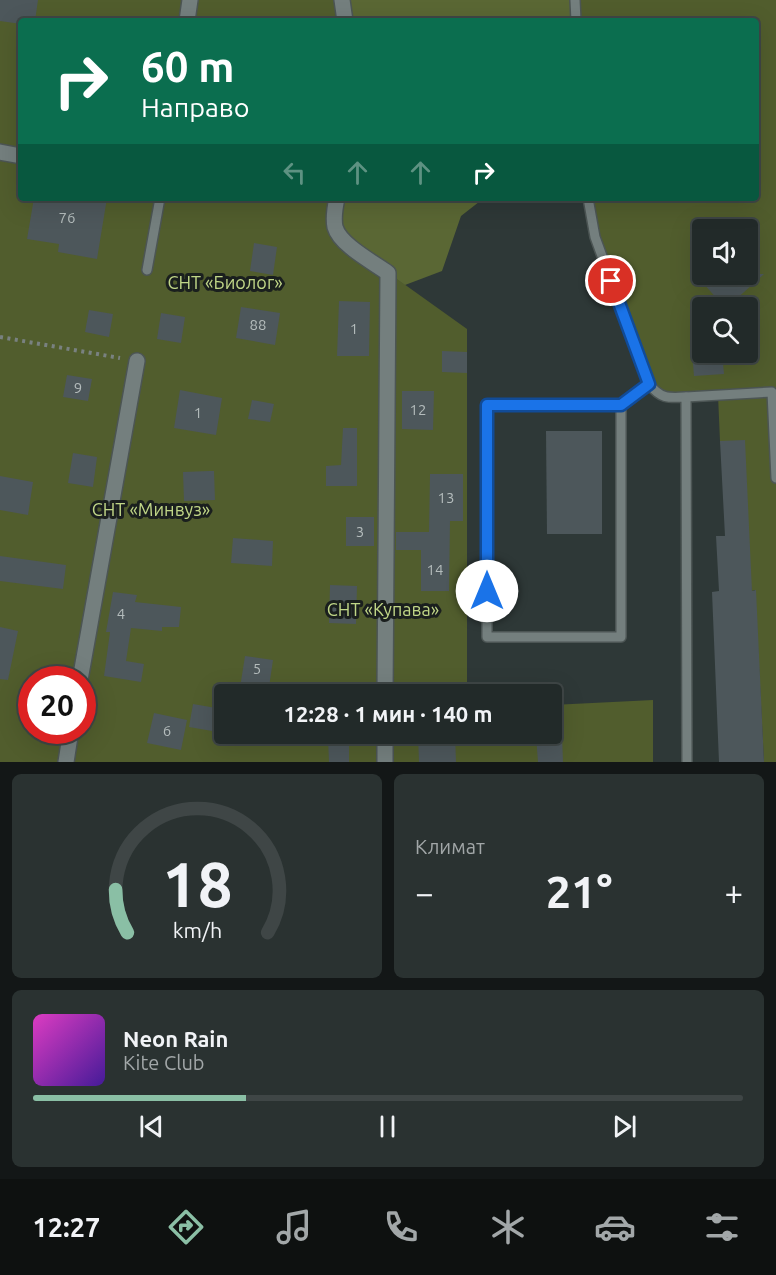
<!DOCTYPE html>
<html lang="ru">
<meta charset="utf-8">
<style>
body{margin:0;font-family:Ubuntu,sans-serif;background:#2a3231;color:#f1f3f6;height:100vh;display:flex;flex-direction:column;font-size:22px;white-space:nowrap}
*{box-sizing:border-box;margin:0}
p{font-size:20px;color:#a2a7a8}
.icon{flex:none;width:33px;height:33px;fill:none;stroke:currentColor;stroke-width:2;stroke-linecap:round;stroke-linejoin:round}
.map{position:relative;height:762px;overflow:hidden}
.panel{display:flex;flex-direction:column;gap:12px;padding:12px;background:#131717;flex:1}
.panel>*{flex:none}
.guide{position:absolute;left:18px;top:18px;width:741px;height:183px;border-radius:6px;box-shadow:0 6px 24px #0002,0 0 0 2px #3f4646;background:#0b6e4f;color:#fff;overflow:hidden}
.fabs{position:absolute;left:692px;top:219px;display:grid;gap:12px}
.fabs a{display:grid;place-items:center;width:66px;height:66px;border-radius:6px;background:#222a29;box-shadow:0 6px 24px #0002,0 0 0 2px #3f4646;font-size:30px}
.speed{position:absolute;left:18px;top:666px;display:flex;gap:12px;font-size:30px;font-weight:700;text-align:center}
.speed>*{display:grid;place-content:center;width:78px;height:78px;border-radius:50%;background:#222a29;box-shadow:0 6px 24px #0002,0 0 0 2px #3f4646;line-height:1}
.speed .limit{border:9px solid #d22;background:#fff;color:#111}
.pin{position:absolute;display:grid;place-items:center;width:51px;height:51px;color:#fff;margin:-26px;border:3px solid #fff;border-radius:50%;box-shadow:0 2px 6px #0007}
.me{position:absolute;width:66px;margin:-33px;rotate:0deg;stroke-linejoin:round;filter:drop-shadow(0 0 4px #0008)}
.turn{display:flex;align-items:center;gap:21px;height:126px;padding:0 24px;font-size:27px}
.turn .icon{width:78px;height:78px;stroke-width:2.5}
.turn b{display:block;font-size:42px;line-height:51px}
.lanes{display:flex;align-items:center;height:57px;padding:0 24px;background:#0003;justify-content:center;gap:30px;direction:ltr}
.lanes .off{opacity:.35}
.big{font-size:45px;font-weight:600;line-height:1.1}
.panel .widget{flex:1;display:flex;flex-direction:column;justify-content:center;gap:9px;min-width:0;padding:0 21px;border-radius:9px;background:#2a3231}
.panel .dial{align-items:center;gap:0}
.dial svg{height:156px;overflow:visible;fill:none;stroke:#3f4646;stroke-width:7;stroke-linecap:round;text-anchor:middle}
.dial text{fill:#f1f3f6;stroke:none}
.song{display:flex;align-items:center;gap:18px}
.cover{width:72px;height:72px;border-radius:9px;background:linear-gradient(135deg,hsl(310 70% 55%),hsl(260 70% 35%))}
.played{height:6px;border-radius:3px;background:linear-gradient(90deg,#8abfa5 30%,#3f4646 30%)}
.keys{display:flex;justify-content:space-around;direction:ltr}
.heat{display:flex;justify-content:space-between;align-items:center;font-size:33px;direction:ltr}
.panel .tiles{flex:1;display:grid;gap:12px;grid-template-columns:1fr 1fr}
.widget:last-child{grid-column:span 2}
.trip{position:absolute;left:214px;top:684px;width:348px;height:60px;border-radius:6px;background:#222a29;box-shadow:0 6px 24px #0002,0 0 0 2px #3f4646;font-weight:600;line-height:60px;text-align:center}
.dock{display:flex;height:96px;justify-content:space-around;align-items:center;background:#0e1110;color:#a2a7a8}
.dock .icon{width:42px;height:42px}
.dock .selected{color:#8abfa5}
.dock b{font-size:27px;color:#f1f3f6}
.map>svg:first-child{display:block}
.green{fill:#515d2d;fill-rule:evenodd}
.forest{fill:#5a6734}
.building{fill:#4d575b}
.lines{fill:none;stroke-linecap:round;stroke-linejoin:round}
.service-casing{stroke:#4c5554;stroke-width:12}
.minor-casing{stroke:#4c5554;stroke-width:18}
.path{stroke:#798180;stroke-width:4;stroke-dasharray:3 4.5;stroke-linecap:butt}
.service{stroke:#747f7e;stroke-width:9}
.minor{stroke:#747f7e;stroke-width:15}
.route-casing{stroke:#114b97;stroke-width:15}
.route{stroke:#1a73e8;stroke-width:10}
.labels{text-anchor:middle;stroke-width:6;stroke-linejoin:round;paint-order:stroke}
.number-label{font-size:15px;fill:#b4bcbc}
.park-label{font-size:18px;fill:#c0d687;stroke:#1a1f1e}
</style>
<div class="map">
<svg width="776" height="762" viewBox="0 0 776 762">
<rect width="100%" height="100%" fill="#2e3837"/>
<!-- green -->
<g class="green">
<path d="M0 0H342L345 21H21V198H337L348 244 467 329V694H225V734H552V705L653 700V762H0ZM32 680H82V730H32Z"/>
<path d="M575 0H776V762H764L755 590 752 591 720 441 718 395 667 398 654 390 595 237 588 198H756V21H576ZM702 230H747V274H702ZM702 308H747V352H702Z"/>
</g>
<!-- forest -->
<g class="forest">
<path d="M342 0H575L576 21H345Z"/>
<path d="M337 198H484L461 216 442 271 405 285 348 244 340 236Z"/>
</g>
<!-- building -->
<g class="building">
<path d="M0 0H38L35 21H21V24L0 21Z"/>
<path d="M34 198H107L97 259 58 252 59 244 27 239Z"/>
<path d="M254 243 277 247 273 275 250 271Z"/>
<path d="M695 274H764L733 302 726 295 719 301Z"/>
<path d="M339 301 370 302 369 356H337Z"/>
<path d="M241 307 280 313 275 345 236 338Z"/>
<path d="M89 310 113 314 109 337 85 332Z"/>
<path d="M161 313 185 317 181 343 157 339Z"/>
<path d="M442 351 467 352V373L442 372Z"/>
<path d="M692 352H722L724 374 694 376Z"/>
<path d="M67 375 92 379 88 401 63 397Z"/>
<path d="M180 390 222 398 216 435 174 428Z"/>
<path d="M402 391H434L433 430 402 429Z"/>
<path d="M252 400 274 404 270 422 248 419Z"/>
<path d="M343 428H357V486H326V466L341 465Z"/>
<path d="M546 431H602V534H547Z"/>
<path d="M745 440 752 591 756 590 764 762H719L712 592 719 591 716 536H725L720 441Z"/>
<path d="M73 453 97 457 93 487 68 483Z"/>
<path d="M209 471H214L215 500 184 501 183 472Z"/>
<path d="M430 474H463V521H450L449 591H421V550H396V532H429Z"/>
<path d="M0 476 33 482 28 515 0 510Z"/>
<rect x="346" y="517" width="28" height="29"/>
<path d="M233 538 273 541 272 566 231 563Z"/>
<path d="M0 556 66 565 63 589 0 581Z"/>
<path d="M330 585 357 586 356 624 329 623Z"/>
<path d="M113 592 137 595 135 602 181 607 179 627H162V631L131 628 126 661 144 664 141 682 104 676 110 632H106Z"/>
<path d="M0 627 18 631 8 680 0 679Z"/>
<path d="M245 656 273 660 268 694H239Z"/>
<path d="M193 704 222 709 218 732 189 727Z"/>
<path d="M154 713 187 720 181 750 147 743Z"/>
<path d="M418 734H455L456 762H419Z"/>
<path d="M562 735 563 762H538L536 736Z"/>
<path d="M349 737V762H329L328 738Z"/>
</g>
<g class="lines">
<defs>
<g id="service">
<path d="M575 0 576 21"/>
<path d="M588 198 595 237 649 384C661 399 668 398 686 397L687 762"/>
<path d="M147 270 160 198"/>
<path d="M686 397 772 392 776 478"/>
<path d="M621 405V637H487V405H621L649 384"/>
</g>
<g id="minor">
<path d="M342 0 345 21"/>
<path d="M187 21 190 0"/>
<path d="M0 152 21 156"/>
<path d="M337 198C335 207 333 217 335 227 340 245 373 262 388 273L385 694"/>
<path d="M80 680 137 361"/>
<path d="M66 762 71 730"/>
<path d="M385 762V734"/>
</g>
</defs>
<!-- service casing -->
<use href="#service" class="service-casing"/>
<!-- minor casing -->
<use href="#minor" class="minor-casing"/>
<!-- path -->
<path class="path" d="M0 337 120 358"/>
<!-- service -->
<use href="#service" class="service"/>
<!-- minor -->
<use href="#minor" class="minor"/>
</g>
<g class="lines">
<defs>
<path id="route" d="M487 591V405H621L649 384 611 281"/>
</defs>
<!-- route casing -->
<use href="#route" class="route-casing"/>
<!-- route -->
<use href="#route" class="route"/>
</g>
<g class="labels">
<!-- number labels -->
<g class="number-label">
<text x="67" y="223">76</text>
<text x="258" y="330">88</text>
<text x="354" y="334">1</text>
<text x="78" y="393">9</text>
<text x="418" y="415">12</text>
<text x="198" y="418">1</text>
<text x="446" y="503">13</text>
<text x="360" y="537">3</text>
<text x="435" y="575">14</text>
<text x="121" y="619">4</text>
<text x="257" y="674">5</text>
<text x="167" y="736">6</text>
</g>
<!-- park labels -->
<g class="park-label">
<text x="225" y="289">СНТ «Биолог»</text>
<text x="151" y="516">СНТ «Минвуз»</text>
<text x="383" y="616">СНТ «Купава»</text>
</g>
</g>
</svg>
<div class="fabs">
<a><svg class="icon" aria-label="sound" viewBox="0 0 24 24"><path d="M4 9h4l5-4v14l-5-4H4zM17 9q2 3 0 6"/></svg></a>
<a><svg class="icon" aria-label="search" viewBox="0 0 24 24"><circle cx="10" cy="10" r="6"/><path d="M15 15l6 6"/></svg></a>
</div>
<div class="speed"><div class="limit">20</div></div>
<div class="pin" style="left:611px;top:281px;background:#d93025"><svg class="icon" aria-label="arrive" viewBox="0 0 24 24"><path d="M6 21V4h12l-3 4 3 4H6"/></svg></div>
<svg class="me" style="left:487px;top:591px" viewBox="-20 -20 40 40"><circle r="19" fill="#fff"/><path d="M0-13L10 11 0 6-10 11z" fill="#1a73e8"/></svg>
<div class="trip">12:28 · 1 мин · 140 m</div>
<div class="guide">
<div class="turn"><svg class="icon" aria-label="right" viewBox="0 0 24 24"><path d="M7 20v-9h11M14 6l5 5-5 5"/></svg><div><b>60 m</b>Направо</div></div>
<div class="lanes"><svg class="icon off" aria-label="left" viewBox="0 0 24 24"><path d="M17 20v-9H6M10 6l-5 5 5 5"/></svg><svg class="icon off" aria-label="ahead" viewBox="0 0 24 24"><path d="M12 20V5M6 11l6-6 6 6"/></svg><svg class="icon off" aria-label="ahead" viewBox="0 0 24 24"><path d="M12 20V5M6 11l6-6 6 6"/></svg><svg class="icon" aria-label="right" viewBox="0 0 24 24"><path d="M7 20v-9h11M14 6l5 5-5 5"/></svg></div>
</div>
</div>
<section class="panel">
<div class="tiles">
<div class="widget dial"><svg viewBox="0 0 100 80">
<path d="M14 69A42 42 0 1 1 86 69"/>
<path d="M14 69A42 42 0 0 1 8 47" stroke="#8abfa5"/>
<text x="50" y="56" font-size="32" font-weight="700">18</text>
<text x="50" y="72" font-size="11">km/h</text>
</svg></div>
<div class="widget"><p>Климат</p>
<div class="heat"><a>−</a><b class="big">21°</b><a>+</a></div>
</div>
<div class="widget">
<div class="song"><i class="cover"></i><div><b>Neon Rain</b><p>Kite Club</p></div></div>
<div class="played"></div>
<div class="keys"><svg class="icon" aria-label="previous" viewBox="0 0 24 24"><path d="M18 5L8 12l10 7zM5 5v14"/></svg><svg class="icon" aria-label="pause" viewBox="0 0 24 24"><path d="M8 5v14M16 5v14"/></svg><svg class="icon" aria-label="next" viewBox="0 0 24 24"><path d="M6 5l10 7-10 7zM19 5v14"/></svg></div>
</div>
</div>
</section>
<nav class="dock">
<b>12:27</b>
<svg class="icon selected" aria-label="directions" viewBox="0 0 24 24"><path d="M12 3l9 9-9 9-9-9zM9 14v-3h6M13 9l2 2-2 2"/></svg>
<svg class="icon" aria-label="music" viewBox="0 0 24 24"><path d="M9 18V5l10-2v13"/><circle cx="6" cy="18" r="3"/><circle cx="16" cy="16" r="3"/></svg>
<svg class="icon" aria-label="phone" viewBox="0 0 24 24"><path d="M5 4h4l2 5-3 2q2 4 5 5l2-3 5 2v4C11 20 4 13 5 4z"/></svg>
<svg class="icon" aria-label="climate" viewBox="0 0 24 24"><path d="M12 3v18M4 7l16 10M4 17L20 7"/></svg>
<svg class="icon" aria-label="car" viewBox="0 0 24 24"><path d="M5 17H2v-5l4-1 3-4h7l3 4 3 1v5h-3M9 17h6M6 11h13"/><circle cx="7" cy="17" r="2"/><circle cx="17" cy="17" r="2"/></svg>
<svg class="icon" aria-label="filters" viewBox="0 0 24 24"><path d="M4 7h16M4 17h16"/><circle cx="9" cy="7" r="2"/><circle cx="15" cy="17" r="2"/></svg>
</nav>
